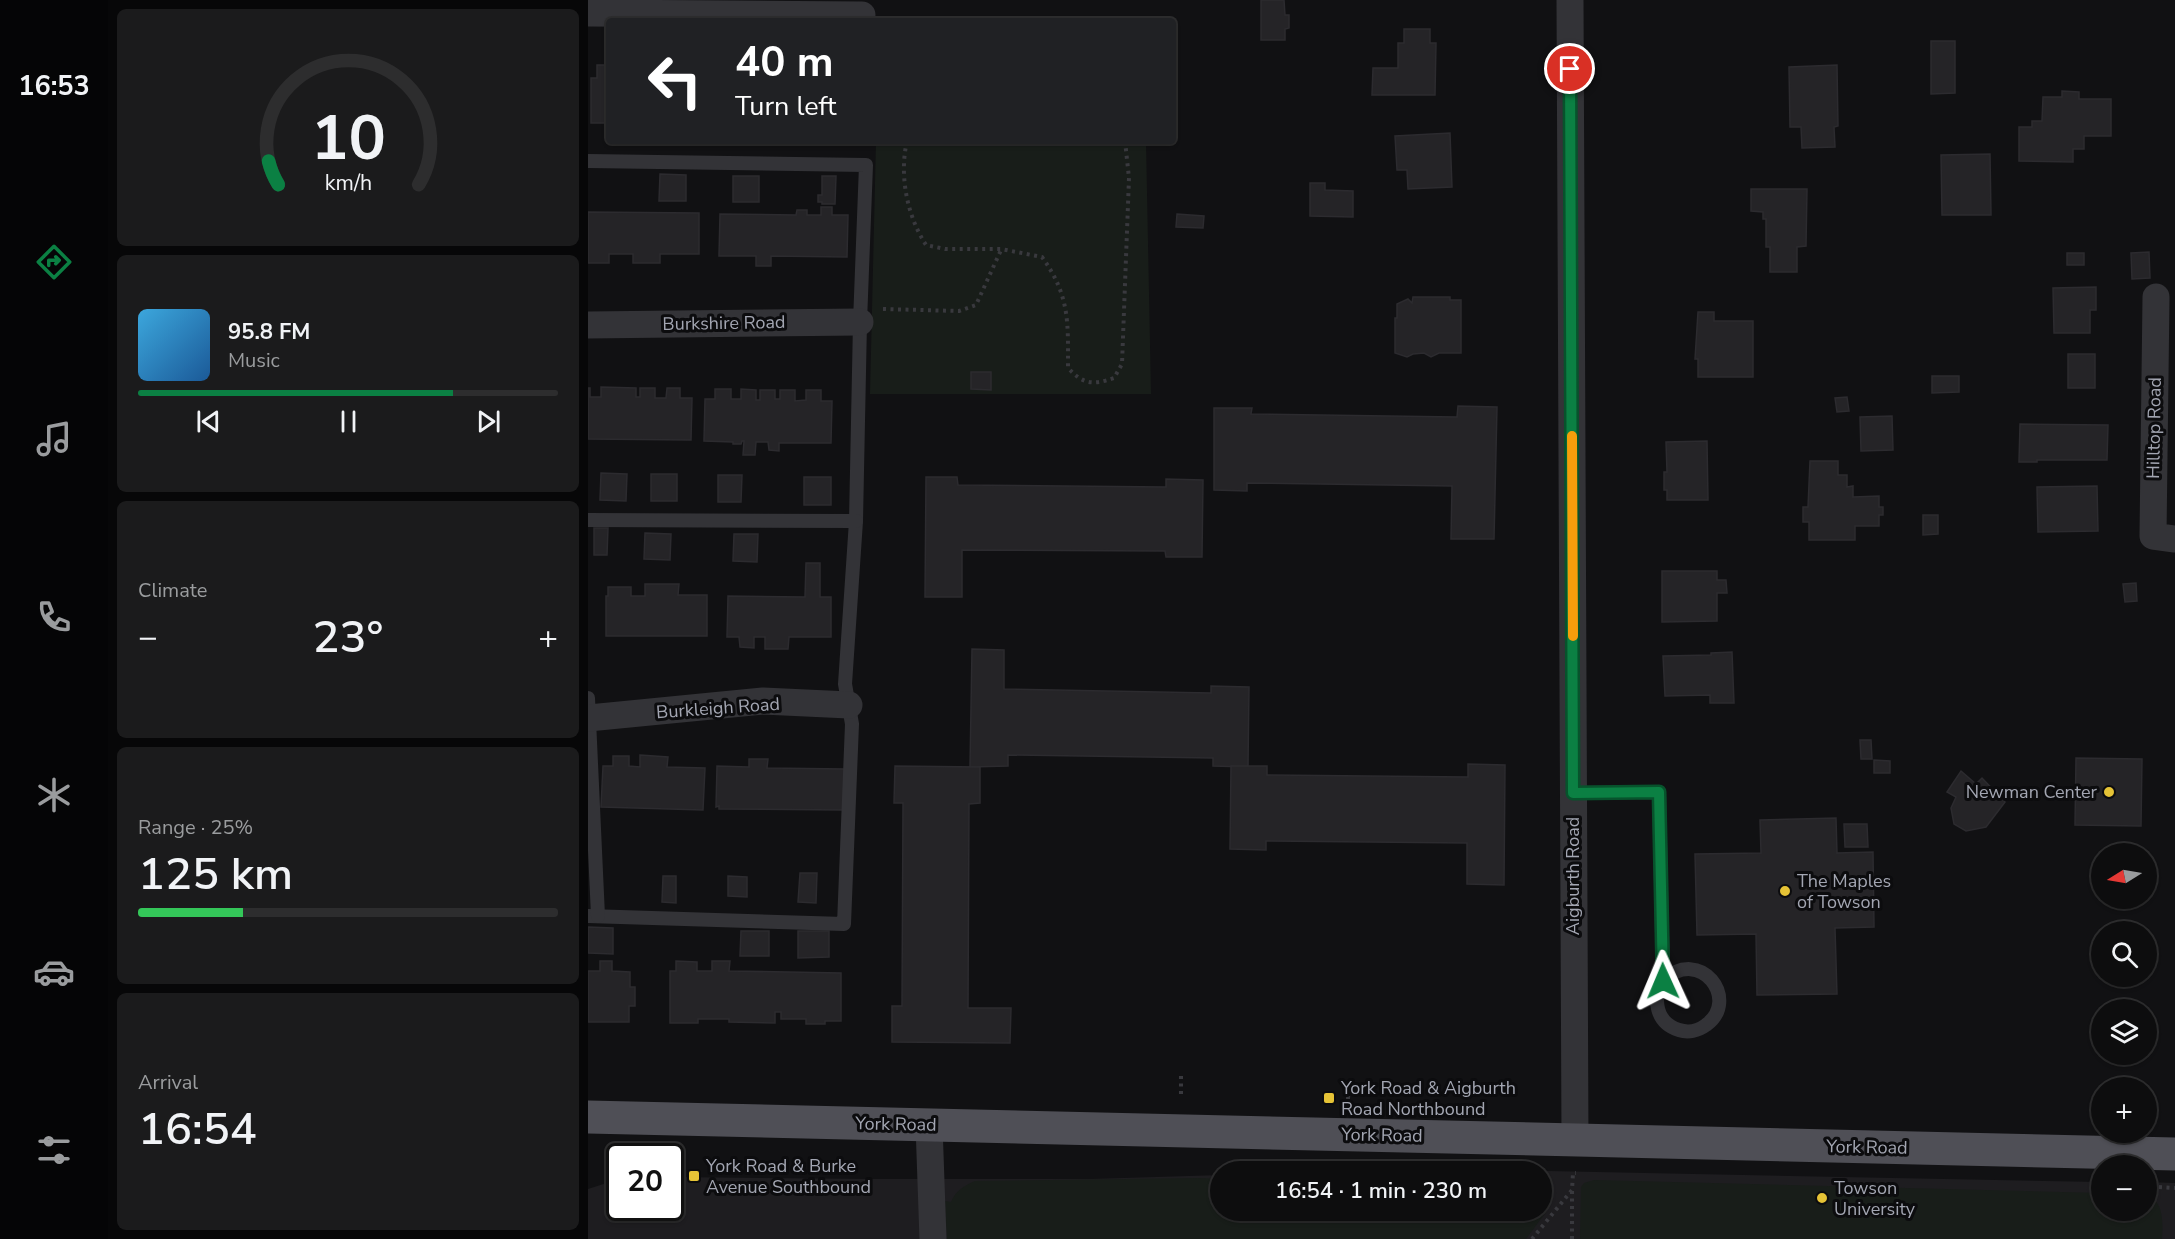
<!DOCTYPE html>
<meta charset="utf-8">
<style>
body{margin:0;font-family:"Nunito Sans",sans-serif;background:#1b1b1c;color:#f1f3f6;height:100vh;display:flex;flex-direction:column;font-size:22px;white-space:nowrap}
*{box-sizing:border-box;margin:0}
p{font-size:20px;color:#9a9c9e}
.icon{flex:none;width:33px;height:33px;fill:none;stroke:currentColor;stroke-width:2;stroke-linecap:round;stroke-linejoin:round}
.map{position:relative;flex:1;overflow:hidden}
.side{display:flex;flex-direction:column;gap:9px;padding:9px;background:#070708;width:480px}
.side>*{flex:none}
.guide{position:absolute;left:18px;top:18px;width:570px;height:126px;border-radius:6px;box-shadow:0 2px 4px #0004,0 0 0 2px #2d2d2e;background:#202124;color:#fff;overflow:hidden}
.needle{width:39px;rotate:259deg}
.buttons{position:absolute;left:1503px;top:843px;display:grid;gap:12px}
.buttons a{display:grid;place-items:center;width:66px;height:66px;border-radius:50%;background:#0d0d0e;box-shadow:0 2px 4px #0004,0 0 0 2px #2d2d2e;font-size:30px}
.speed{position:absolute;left:18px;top:1143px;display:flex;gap:12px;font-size:30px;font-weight:700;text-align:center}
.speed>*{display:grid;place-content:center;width:78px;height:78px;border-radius:50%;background:#0d0d0e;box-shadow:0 2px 4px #0004,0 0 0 2px #2d2d2e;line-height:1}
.speed .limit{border:3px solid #111;border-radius:9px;background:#fff;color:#111}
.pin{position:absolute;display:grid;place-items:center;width:51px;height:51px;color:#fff;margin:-26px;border:3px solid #fff;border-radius:50%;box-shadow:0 2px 6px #0007}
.me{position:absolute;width:66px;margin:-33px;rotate:359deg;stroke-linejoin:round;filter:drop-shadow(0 0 4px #0008)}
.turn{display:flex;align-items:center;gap:21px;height:126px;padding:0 30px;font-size:27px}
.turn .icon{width:78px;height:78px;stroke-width:2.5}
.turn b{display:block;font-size:42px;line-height:51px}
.big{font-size:45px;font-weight:600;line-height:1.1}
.side .tile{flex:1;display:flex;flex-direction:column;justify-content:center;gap:9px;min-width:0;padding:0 21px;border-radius:9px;background:#1b1b1c}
.side .dial{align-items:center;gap:0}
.dial svg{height:156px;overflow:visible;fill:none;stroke:#2d2d2e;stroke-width:7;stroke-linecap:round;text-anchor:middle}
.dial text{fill:#f1f3f6;stroke:none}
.song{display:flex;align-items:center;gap:18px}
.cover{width:72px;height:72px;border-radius:9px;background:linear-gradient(135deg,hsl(200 70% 55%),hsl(210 70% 35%))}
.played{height:6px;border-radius:3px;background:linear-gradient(90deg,#0b8043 75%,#2d2d2e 75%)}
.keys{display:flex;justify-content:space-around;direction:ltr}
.heat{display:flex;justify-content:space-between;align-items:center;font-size:33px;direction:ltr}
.charge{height:9px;border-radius:4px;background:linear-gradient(90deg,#34c759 25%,#2d2d2e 0)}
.trip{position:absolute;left:622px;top:1161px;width:342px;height:60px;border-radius:30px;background:#0d0d0e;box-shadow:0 2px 4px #0004,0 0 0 2px #2d2d2e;font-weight:600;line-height:60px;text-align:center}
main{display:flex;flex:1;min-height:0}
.tab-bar{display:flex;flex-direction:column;width:108px;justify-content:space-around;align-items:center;background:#050506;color:#9a9c9e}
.tab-bar .icon{width:42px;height:42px}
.tab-bar .current{color:#0b8043}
.tab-bar b{font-size:27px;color:#f1f3f6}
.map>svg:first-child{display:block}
.built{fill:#1e1d20}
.green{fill:#181d19}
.building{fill:#252427;stroke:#2c2b2f;stroke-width:1.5}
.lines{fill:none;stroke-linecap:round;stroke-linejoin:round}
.path{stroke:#39393e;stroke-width:4;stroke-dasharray:3 4.5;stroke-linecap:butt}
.lane{stroke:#333337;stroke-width:14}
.street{stroke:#333337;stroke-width:27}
.primary{stroke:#4f4f56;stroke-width:33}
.route-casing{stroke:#07532c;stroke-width:15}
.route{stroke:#0b8043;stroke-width:10}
.slow{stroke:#f59e0b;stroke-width:10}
.poi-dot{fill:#e6c336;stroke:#0c0c0e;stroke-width:2}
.labels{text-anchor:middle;stroke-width:6;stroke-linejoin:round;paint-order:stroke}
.street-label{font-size:18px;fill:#a3a6b2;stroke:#0c0c0e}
.poi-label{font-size:18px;fill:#a3a6b2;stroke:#0c0c0e;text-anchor:start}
</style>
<main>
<nav class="tab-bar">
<b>16:53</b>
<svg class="icon current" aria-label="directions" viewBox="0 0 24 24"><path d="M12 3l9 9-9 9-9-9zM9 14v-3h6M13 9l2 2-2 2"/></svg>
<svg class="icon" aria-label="music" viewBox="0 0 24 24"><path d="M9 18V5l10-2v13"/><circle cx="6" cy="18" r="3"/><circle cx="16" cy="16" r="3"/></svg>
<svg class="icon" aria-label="phone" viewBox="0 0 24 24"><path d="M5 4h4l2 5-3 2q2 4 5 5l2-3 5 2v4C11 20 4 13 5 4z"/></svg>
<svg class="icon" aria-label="climate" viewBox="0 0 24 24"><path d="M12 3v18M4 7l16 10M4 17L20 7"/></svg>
<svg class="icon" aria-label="car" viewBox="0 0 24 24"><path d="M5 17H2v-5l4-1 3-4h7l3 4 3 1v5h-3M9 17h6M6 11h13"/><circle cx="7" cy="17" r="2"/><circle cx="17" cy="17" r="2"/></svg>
<svg class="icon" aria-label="filters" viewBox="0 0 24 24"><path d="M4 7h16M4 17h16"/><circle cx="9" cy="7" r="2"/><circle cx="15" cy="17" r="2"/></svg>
</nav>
<section class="side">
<div class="tile dial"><svg viewBox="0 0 100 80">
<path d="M14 69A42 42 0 1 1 86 69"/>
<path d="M14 69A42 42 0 0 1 9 57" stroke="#0b8043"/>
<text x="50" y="56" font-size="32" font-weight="700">10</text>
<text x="50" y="72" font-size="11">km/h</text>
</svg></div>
<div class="tile">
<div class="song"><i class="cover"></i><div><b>95.8 FM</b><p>Music</p></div></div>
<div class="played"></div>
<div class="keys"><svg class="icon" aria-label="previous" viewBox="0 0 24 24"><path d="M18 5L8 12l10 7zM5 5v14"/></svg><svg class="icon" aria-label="pause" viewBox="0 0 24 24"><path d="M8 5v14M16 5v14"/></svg><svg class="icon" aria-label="next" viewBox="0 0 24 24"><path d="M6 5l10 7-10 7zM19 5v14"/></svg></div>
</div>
<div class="tile"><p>Climate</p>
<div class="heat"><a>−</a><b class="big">23°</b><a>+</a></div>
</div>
<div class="tile"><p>Range · 25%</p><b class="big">125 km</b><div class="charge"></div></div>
<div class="tile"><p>Arrival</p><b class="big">16:54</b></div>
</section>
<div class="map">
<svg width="1587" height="1239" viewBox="0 0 1587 1239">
<rect width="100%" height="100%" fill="#111113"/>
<!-- built -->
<path class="built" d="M651 1165 1513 1182 1514 1210H1558L1559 1182 1587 1183V1239H0V1189L31 1179 32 1208H82L83 1177 282 1179H503L633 1175V1210H954V1172H651Z"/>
<!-- green -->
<g class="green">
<path d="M288 141H558L563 394H282Z"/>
<path d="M612 1178 633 1179V1210H954V1206L959 1207 958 1212 938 1239H359L357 1201 363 1202C368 1190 376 1186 387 1181Z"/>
<path d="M1006 1180 1513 1193 1514 1210H1558L1559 1196C1576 1200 1575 1224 1574 1239H992L993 1187 996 1183Z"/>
</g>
<!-- building -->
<g class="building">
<path d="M673 0H696L697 15H701V28L697 29V40H673Z"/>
<path d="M816 29H842V43H848L847 95H784L785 68H810V43H816Z"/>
<path d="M1343 41H1367V93L1343 94Z"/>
<path d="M9 65H21V123H3V78H9Z"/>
<path d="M1249 65 1250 126 1246 127 1247 147 1214 148 1213 127H1202L1201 67Z"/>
<path d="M1474 91 1491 92V99H1523V136H1496V149H1485V162L1431 161V127H1444V121H1454L1455 97H1474Z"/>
<path d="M862 133 864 187 820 189 819 170H809L807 136Z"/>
<path d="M1402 154 1403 215H1354L1353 155Z"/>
<path d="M72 174 98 175V201H71Z"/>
<rect x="145" y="176" width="26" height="26"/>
<path d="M234 176H248L247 204H234V202H230V195H234Z"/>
<path d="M722 183H737V190L765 191V217L722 216Z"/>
<path d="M1163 189H1219L1218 246 1209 247V272H1182V247H1178V219H1175V212L1163 211Z"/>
<path d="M233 207H244V215H260L259 257 183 256V266H168V256H131L132 214 208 215 209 210H219V215H233Z"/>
<path d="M0 212 111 213V254H72V263H45V254H21V263H0Z"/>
<path d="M589 214 616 216 615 228 588 227Z"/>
<path d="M1561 252 1562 278 1544 279 1543 253Z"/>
<rect x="1479" y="253" width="17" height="12"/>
<path d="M1508 287V310H1502V333H1466L1465 288Z"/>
<path d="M825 297H862V300H873V353H851L843 357 836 353 825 354 819 357 807 353V318H809V304L820 299 824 303Z"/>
<path d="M1110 312H1126V321H1165V377H1110V359H1107Z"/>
<rect x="1480" y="354" width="27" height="34"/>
<path d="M383 372H403V390L383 389Z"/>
<path d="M1344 376H1371V392L1344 393Z"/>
<path d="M13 387 48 388V397H52V388H67V398H78L79 388H92V398H104L103 440 0 439V388H2V397H13Z"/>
<path d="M127 389H143V399H153V389L168 390V400H172V390H187V399H192V390H207V401L218 400V390H233V401H244L243 443H191V451L181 450 180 442H168L167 455H155L156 441H154L153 444H145V442L116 441 117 399H127Z"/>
<path d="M1259 397 1261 411 1249 412 1247 398Z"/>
<path d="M870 406 909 407 906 539H863L864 486 659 483V491L626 490V408H664L663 414 869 417Z"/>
<path d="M1304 416 1305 450 1273 451 1272 417Z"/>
<path d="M1432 424 1520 425 1519 460H1449V462H1431Z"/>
<path d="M1119 441 1120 500H1079V490H1076V472H1079L1078 442Z"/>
<path d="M1222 461H1250V475H1259V487L1265 486V497L1291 496V507H1295V515H1291V526H1267V540H1221V522H1215V507H1220Z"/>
<path d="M13 473 39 474 38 501 12 500Z"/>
<rect x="63" y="474" width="26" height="27"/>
<path d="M130 475H154L153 502H130Z"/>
<rect x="216" y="477" width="27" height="28"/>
<path d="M338 477H369L370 485 578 487V479L615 480 614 557H578L577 551 374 550V597H337Z"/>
<path d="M1509 486 1510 531 1450 532 1449 487Z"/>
<path d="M1335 515H1350V534L1335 535Z"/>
<path d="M6 528H20L19 555H6Z"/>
<path d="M57 533 83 534 82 560 56 559Z"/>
<path d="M146 534H170L169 562 145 561Z"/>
<path d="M218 563H232V597H243V637H201L200 649H177V637H166V648L152 647 151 637H139L140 596 217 597Z"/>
<path d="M1074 571H1129V580H1138L1139 593H1129V621L1074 622Z"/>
<path d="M1548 583 1549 601 1537 602 1535 584Z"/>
<path d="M57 584H91L90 595H119V636H18V596H20V587H43V596H57Z"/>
<path d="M384 649 416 650V689L623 693V686L661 687 660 767 625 766V758L420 755V766L382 767Z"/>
<path d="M1144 652 1146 703H1122V695L1077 696 1075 656 1123 655V653Z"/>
<path d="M1272 740H1283L1284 759H1273Z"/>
<path d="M52 755 80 757 79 767 117 768 115 810 13 807 15 766H25V756H41V766L52 767Z"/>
<path d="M1488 758 1554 759 1553 826 1487 825Z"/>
<path d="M161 759H180L179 768 257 769 256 810 131 809V806L128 807 129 766 161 767Z"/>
<path d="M1286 760 1302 761V773H1286Z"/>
<path d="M880 764 917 765 916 885 879 884V843L678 841V850L642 849 643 766H679V775L880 777Z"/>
<path d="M307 766 392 767V803L381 804 380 1008H423L422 1043 304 1042V1006H314L315 803H306Z"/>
<path d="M1373 771 1388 784 1394 778 1417 802 1398 827 1378 831 1366 824 1363 808 1368 797 1359 792Z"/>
<path d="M1248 818 1249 853 1285 852 1286 927 1247 928 1249 994 1169 995 1168 934 1109 935 1107 854 1173 853 1172 820Z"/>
<path d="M1256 824H1279L1280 847H1257Z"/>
<path d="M212 873H229L228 903 210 902Z"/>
<path d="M75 876H88V903L74 902Z"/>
<path d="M140 876 159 877V897L140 896Z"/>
<path d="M0 927 25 928V954L0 953Z"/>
<path d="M153 931H181V956H152Z"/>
<path d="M210 931H241V957L210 958Z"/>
<path d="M12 961H24V971L42 972V987H47V1006H41V1022H0V971H12Z"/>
<path d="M88 961 109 962V971H124V961H142L141 971 253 973V1021H237V1024H218V1019H193V1012H187V1023L141 1022V1019H110V1023H82V971H88Z"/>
</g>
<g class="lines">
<!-- path -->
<g class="path">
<path d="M319 141C311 175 319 216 338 245L357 249H413L454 257C482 296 480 322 480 368 496 385 505 385 526 378L534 364 541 178 537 141"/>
<path d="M295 309 371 311 388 305 413 250"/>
<path d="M593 1094V1073"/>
<path d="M760 1099 761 1081"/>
<path d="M1571 1187 1587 1188"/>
<path d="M944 1239 984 1190 985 1173H988"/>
<path d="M984 1239V1190"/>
</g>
<!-- lane -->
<g class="lane">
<path d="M0 161 278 165 272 322 268 521 257 684 264 724 256 924 0 916"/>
<path d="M0 520 268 521"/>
<path d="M0 698 10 916"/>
<path d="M985 793 1071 792 1075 981C1064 999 1068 1023 1091 1030 1100 1033 1110 1031 1118 1025 1153 1000 1112 945 1075 981"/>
</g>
<!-- street -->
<g class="street">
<path d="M982 0 987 1140"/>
<path d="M0 13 274 15"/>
<path d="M1568 297 1565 536 1587 539"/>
<path d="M0 325 272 322"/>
<path d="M0 718 175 701 261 705"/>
<path d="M341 1125 345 1239"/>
</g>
<!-- primary -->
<path class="primary" d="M0 1117 1587 1154"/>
</g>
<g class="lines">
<defs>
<path id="route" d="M982 69 985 793 1071 792 1075 981"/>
</defs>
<!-- route casing -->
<use href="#route" class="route-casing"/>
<!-- route -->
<use href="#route" class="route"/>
<!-- slow -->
<path class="slow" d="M984 436 985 636"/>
</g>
<!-- markers -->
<g class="poi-dot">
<circle cx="1521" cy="792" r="6"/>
<circle cx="1197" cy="891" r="6"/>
<rect x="735" y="1092" width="12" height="12" rx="3"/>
<rect x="100" y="1170" width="12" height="12" rx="3"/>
<circle cx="1234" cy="1198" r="6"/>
</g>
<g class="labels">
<!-- street labels -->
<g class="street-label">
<text transform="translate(136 323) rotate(-1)" y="6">Burkshire Road</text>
<text transform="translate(1566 428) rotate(-89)" y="6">Hilltop Road</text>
<text transform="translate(130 708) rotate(-4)" y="6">Burkleigh Road</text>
<text transform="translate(985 876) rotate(-90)" y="6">Aigburth Road</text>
<text transform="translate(308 1124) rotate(1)" y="6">York Road</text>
<text transform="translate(794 1135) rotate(1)" y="6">York Road</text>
<text transform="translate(1279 1147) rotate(1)" y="6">York Road</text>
</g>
<!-- poi labels -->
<g class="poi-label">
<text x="1509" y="798" text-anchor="end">Newman Center</text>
<text x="1209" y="887">The Maples<tspan x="1209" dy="21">of Towson</tspan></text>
<text x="753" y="1094">York Road &amp; Aigburth<tspan x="753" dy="21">Road Northbound</tspan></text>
<text x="118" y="1172">York Road &amp; Burke<tspan x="118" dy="21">Avenue Southbound</tspan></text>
<text x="1246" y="1194">Towson<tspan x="1246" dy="21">University</tspan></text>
</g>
</g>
</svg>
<div class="buttons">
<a><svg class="needle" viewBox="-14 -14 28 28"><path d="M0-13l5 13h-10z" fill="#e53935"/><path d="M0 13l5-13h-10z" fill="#9a9c9e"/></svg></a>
<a><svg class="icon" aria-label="search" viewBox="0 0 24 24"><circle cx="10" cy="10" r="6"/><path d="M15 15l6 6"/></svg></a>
<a><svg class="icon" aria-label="layers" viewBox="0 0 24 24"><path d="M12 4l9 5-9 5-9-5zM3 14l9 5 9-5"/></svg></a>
<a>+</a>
<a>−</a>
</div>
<div class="speed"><div class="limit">20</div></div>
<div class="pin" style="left:982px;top:69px;background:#d93025"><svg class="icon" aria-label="arrive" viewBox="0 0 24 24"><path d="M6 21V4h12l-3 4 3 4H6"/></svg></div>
<svg class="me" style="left:1075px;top:981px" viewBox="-20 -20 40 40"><path d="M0-17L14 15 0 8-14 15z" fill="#0b8043" stroke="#fff" stroke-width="4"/></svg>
<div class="trip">16:54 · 1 min · 230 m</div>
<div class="guide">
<div class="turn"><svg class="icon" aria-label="left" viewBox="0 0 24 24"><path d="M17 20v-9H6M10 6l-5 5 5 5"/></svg><div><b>40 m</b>Turn left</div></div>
</div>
</div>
</main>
